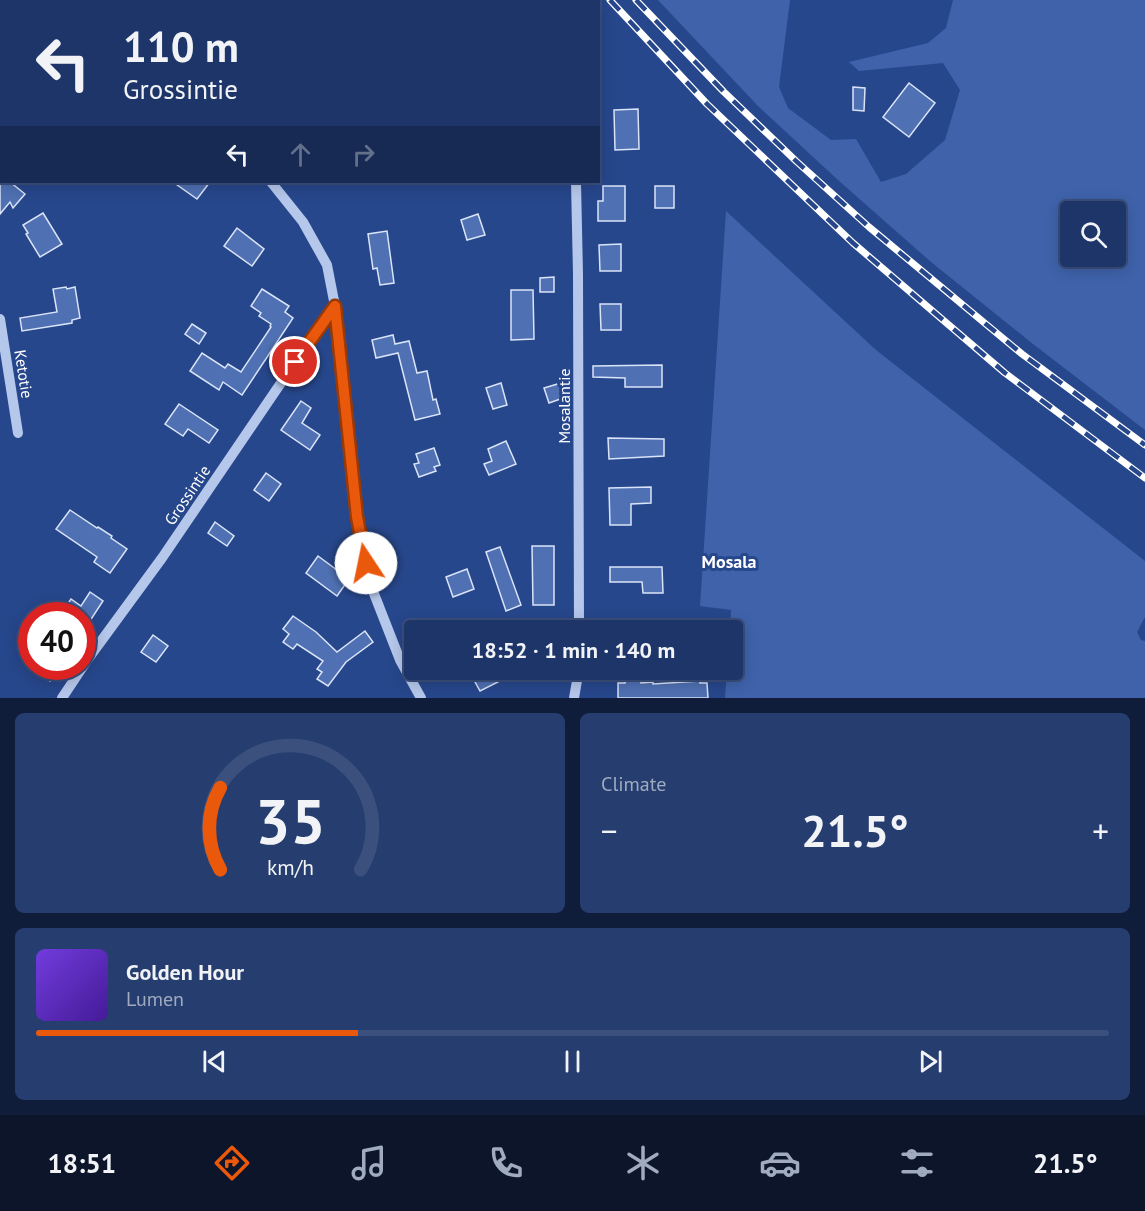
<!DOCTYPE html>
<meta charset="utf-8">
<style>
body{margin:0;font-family:"PT Sans",sans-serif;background:#253d6f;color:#f1f3f6;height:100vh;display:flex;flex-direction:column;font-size:22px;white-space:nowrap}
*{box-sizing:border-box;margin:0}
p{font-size:20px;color:#a0abc0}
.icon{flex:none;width:33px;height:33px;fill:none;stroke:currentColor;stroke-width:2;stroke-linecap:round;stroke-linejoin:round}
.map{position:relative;height:698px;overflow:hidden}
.details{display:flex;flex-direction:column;gap:15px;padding:15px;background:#101d3a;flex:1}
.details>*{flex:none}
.hud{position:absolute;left:0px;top:0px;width:600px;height:183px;box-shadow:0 3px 15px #0003,0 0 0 2px #3b507d;background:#1d3569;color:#f1f3f6;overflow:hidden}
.buttons{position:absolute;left:1060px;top:201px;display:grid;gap:12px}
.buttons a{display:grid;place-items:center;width:66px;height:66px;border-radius:6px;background:#1d3569;box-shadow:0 3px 15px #0003,0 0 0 2px #3b507d;font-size:30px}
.speed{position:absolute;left:18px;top:602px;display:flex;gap:12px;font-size:30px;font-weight:700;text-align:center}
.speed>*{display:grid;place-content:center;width:78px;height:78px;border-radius:50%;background:#1d3569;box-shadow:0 3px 15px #0003,0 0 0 2px #3b507d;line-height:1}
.speed .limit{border:9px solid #d22;background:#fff;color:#111}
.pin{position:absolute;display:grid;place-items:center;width:51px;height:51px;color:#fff;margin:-26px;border:3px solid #fff;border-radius:50%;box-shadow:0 2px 6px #0007}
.me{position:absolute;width:66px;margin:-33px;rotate:349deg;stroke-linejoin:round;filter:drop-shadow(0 0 4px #0008)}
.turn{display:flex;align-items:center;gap:21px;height:126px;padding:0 24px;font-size:27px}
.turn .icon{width:78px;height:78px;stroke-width:2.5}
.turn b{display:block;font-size:42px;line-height:51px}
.lanes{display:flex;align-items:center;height:57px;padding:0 24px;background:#0003;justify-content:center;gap:30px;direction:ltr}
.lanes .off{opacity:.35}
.big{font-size:45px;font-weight:800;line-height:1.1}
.details .widget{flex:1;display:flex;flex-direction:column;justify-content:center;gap:9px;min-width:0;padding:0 21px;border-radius:9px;background:#253d6f}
.details .dial{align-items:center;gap:0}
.dial svg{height:156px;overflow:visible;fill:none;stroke:#3b507d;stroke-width:7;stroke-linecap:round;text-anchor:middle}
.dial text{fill:#f1f3f6;stroke:none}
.song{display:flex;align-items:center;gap:18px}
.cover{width:72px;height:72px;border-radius:9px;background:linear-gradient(135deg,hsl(260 70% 55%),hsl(260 70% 35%))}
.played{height:6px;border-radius:3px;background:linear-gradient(90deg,#ea580c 30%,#3b507d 30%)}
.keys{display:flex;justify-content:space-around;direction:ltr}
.heat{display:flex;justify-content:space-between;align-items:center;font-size:33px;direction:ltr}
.details .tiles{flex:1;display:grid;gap:15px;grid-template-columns:1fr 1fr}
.widget:last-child{grid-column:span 2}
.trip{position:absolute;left:404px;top:620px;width:339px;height:60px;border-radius:6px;background:#1d3569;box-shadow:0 3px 15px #0003,0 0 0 2px #3b507d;font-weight:800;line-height:60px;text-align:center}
.tabs{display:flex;height:96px;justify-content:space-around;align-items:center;background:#0c152a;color:#a0abc0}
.tabs .icon{width:42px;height:42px}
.tabs .current{color:#ea580c}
.tabs b{font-size:27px;color:#f1f3f6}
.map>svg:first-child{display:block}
.green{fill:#3f62aa;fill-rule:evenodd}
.building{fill:#4f70b2;stroke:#dae4f8;stroke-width:1.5}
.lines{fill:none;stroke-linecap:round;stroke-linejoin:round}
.minor{stroke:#b5c7ea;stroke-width:10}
.rail-casing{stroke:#fff;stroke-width:7}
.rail{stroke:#27478c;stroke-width:4.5;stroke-dasharray:14;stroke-linecap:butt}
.route-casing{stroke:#983908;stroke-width:15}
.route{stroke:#ea580c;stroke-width:10}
.labels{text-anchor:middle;stroke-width:6;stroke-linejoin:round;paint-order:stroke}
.street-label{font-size:16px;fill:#fff;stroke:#27478c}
.neighbourhood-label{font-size:18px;font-weight:bold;fill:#fff;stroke:#27478c}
</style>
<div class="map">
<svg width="1145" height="698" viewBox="0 0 1145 698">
<rect width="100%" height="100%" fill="#27478c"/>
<!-- green -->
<g class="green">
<path d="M658 0H790L779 87 788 108 831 140 856 139 881 182 906 174 945 140 960 90 943 63 859 71 849 62 928 43 946 28 953 0H1145V430L1033 344 931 262 838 180 758 106ZM1071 212H1116V256H1071Z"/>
<path d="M726 211 876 350 1145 561V617L1137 632 1141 640 1145 641V698H725L727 669H732V630H730L731 610 700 606Z"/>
</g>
<!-- building -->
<g class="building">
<path d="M909 83 935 103 909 137 883 117Z"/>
<path d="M853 87 865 88 864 111 853 110Z"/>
<path d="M638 109 639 149 615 150 614 110Z"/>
<path d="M0 182H10L25 194 13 208 10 202 0 214Z"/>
<path d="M173 182H210L197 199Z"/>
<path d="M603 186H625V221H598V201H603Z"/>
<rect x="655" y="186" width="19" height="22"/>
<path d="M43 213 62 244 40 257 26 234 28 233 23 225Z"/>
<path d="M478 214 485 235 467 240 461 220Z"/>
<path d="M237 228 264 249 252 266 224 246Z"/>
<path d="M387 231 394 283 380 285 377 268 373 269 368 234Z"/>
<path d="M621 244V271H600L599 245Z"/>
<path d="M554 277V292H540V278Z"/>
<path d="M66 287 67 289 75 287 80 318 72 320V323L22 331 20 318 57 312 53 289Z"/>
<path d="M262 289 289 306 285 312 293 318 242 395 223 382 219 390 190 371 202 353 225 368 228 364 241 372 271 327 270 326 271 324 259 316 261 313 251 306Z"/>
<path d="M511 290H533L534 339 511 340Z"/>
<path d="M600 304H621V330H601Z"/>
<path d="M192 324 206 333 199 344 185 334Z"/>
<path d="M393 335 395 344 409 341 417 373 427 371 433 400 436 399 440 414 415 420 398 353 376 358 372 340Z"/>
<path d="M662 365V387H625V378L593 377V366Z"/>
<path d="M501 383 507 405 493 409 486 388Z"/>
<path d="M561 383 566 397 549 403 544 388Z"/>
<path d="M301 401 311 408 302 423 320 435 310 450 281 430Z"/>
<path d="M179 404 218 430 209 443 188 429 183 436 165 424Z"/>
<path d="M608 438 664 439V456L609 459Z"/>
<path d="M506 441 516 464 489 475 484 464 492 461 488 449Z"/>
<path d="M434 448 440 465 434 467 436 471 419 477 414 464 419 463 416 454Z"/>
<path d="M266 473 281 484 269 501 254 490Z"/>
<path d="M651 487V503L631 504V525H610L609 488Z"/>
<path d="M70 510 97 528 98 527 112 536 111 538 127 549 110 573 94 562 97 557 56 529Z"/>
<path d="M215 522 234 536 227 546 208 533Z"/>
<path d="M532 546H554V605H533Z"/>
<path d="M500 547 521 605 506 611 486 552Z"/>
<path d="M318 556 349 579 337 596 306 573Z"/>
<path d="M610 567H662L663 593H643L642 582H610Z"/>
<path d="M467 569 474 589 453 597 446 577Z"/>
<path d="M90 592 103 601 82 633V615H60L71 599 81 606Z"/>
<path d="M293 616 316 632 337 652 365 631 373 642 346 662 328 686 317 679 322 672 317 669 323 661 297 644 293 649 283 642 289 634 283 629Z"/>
<path d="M153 635 168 646 156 662 141 652Z"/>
<path d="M27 666H60L50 681Z"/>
<path d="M468 669H494L500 681 480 691Z"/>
<path d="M625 681H641V683L653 682V684L700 681V683H707L708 698H618V683H625Z"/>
</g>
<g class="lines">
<!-- minor -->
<g class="minor">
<path d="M144 0 145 2"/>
<path d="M271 182 303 222 327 265 335 306 357 517 371 586 400 660 421 698"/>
<path d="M576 182 578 274 579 630"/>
<path d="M0 319 18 433"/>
<path d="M62 698 88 659 162 558 306 346 335 306"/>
<path d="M574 698 579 669"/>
</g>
<defs>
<g id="rail">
<path d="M610 0 707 104 853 243 1005 373 1145 478"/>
<path d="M636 0 724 92 796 161 869 227 1022 354 1145 445"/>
</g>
</defs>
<!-- rail casing -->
<use href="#rail" class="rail-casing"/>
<!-- rail -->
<use href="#rail" class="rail"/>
</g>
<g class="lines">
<defs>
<path id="route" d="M295 362 335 306 357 517 366 563"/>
</defs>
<!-- route casing -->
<use href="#route" class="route-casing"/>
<!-- route -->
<use href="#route" class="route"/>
</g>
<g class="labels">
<!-- street labels -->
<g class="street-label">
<text transform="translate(24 374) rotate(81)" y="6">Ketotie</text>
<text transform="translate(564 406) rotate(-90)" y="6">Mosalantie</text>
<text transform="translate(187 495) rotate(-56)" y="6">Grossintie</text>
</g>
<!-- neighbourhood labels -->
<g class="neighbourhood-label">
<text x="729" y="568">Mosala</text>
</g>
</g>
</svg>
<div class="buttons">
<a><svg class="icon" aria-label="search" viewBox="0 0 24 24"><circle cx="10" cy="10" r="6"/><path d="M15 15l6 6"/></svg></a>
</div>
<div class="speed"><div class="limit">40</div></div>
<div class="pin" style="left:295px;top:362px;background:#d93025"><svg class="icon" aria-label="arrive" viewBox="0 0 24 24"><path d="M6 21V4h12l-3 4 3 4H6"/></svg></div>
<svg class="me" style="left:366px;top:563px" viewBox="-20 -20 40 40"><circle r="19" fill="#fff"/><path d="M0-13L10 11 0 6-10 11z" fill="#ea580c"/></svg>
<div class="trip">18:52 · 1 min · 140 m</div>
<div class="hud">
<div class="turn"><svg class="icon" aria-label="left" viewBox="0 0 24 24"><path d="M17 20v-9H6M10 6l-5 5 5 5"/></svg><div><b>110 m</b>Grossintie</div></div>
<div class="lanes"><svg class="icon" aria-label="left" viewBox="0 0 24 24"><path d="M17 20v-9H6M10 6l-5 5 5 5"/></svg><svg class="icon off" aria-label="ahead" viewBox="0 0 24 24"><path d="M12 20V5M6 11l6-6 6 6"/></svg><svg class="icon off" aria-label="right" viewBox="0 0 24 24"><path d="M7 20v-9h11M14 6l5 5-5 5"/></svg></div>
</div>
</div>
<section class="details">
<div class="tiles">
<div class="widget dial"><svg viewBox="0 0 100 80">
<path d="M14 69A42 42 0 1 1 86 69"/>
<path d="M14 69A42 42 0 0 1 14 27" stroke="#ea580c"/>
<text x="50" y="56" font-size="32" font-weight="700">35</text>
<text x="50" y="72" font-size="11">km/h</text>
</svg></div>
<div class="widget"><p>Climate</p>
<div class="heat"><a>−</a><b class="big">21.5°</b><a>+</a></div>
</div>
<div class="widget">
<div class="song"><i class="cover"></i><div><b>Golden Hour</b><p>Lumen</p></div></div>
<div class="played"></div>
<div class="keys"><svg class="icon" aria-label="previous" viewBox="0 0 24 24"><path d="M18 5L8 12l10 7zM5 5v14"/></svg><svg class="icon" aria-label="pause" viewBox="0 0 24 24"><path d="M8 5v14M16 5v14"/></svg><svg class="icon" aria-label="next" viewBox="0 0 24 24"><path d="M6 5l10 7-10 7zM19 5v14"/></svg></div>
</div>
</div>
</section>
<nav class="tabs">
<b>18:51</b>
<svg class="icon current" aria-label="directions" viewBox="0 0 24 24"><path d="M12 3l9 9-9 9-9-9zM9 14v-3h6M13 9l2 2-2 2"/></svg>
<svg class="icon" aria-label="music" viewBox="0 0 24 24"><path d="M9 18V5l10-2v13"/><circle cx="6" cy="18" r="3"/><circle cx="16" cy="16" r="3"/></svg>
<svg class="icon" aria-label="phone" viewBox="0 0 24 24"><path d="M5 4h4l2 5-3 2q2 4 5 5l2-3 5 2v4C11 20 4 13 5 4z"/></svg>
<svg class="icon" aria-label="climate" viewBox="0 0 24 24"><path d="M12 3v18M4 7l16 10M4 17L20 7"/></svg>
<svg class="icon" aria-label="car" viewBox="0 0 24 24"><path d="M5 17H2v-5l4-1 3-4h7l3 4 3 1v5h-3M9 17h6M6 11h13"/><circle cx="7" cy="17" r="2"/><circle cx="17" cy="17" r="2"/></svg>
<svg class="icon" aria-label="filters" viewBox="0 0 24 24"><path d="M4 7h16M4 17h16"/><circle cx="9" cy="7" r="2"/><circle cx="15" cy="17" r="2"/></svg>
<b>21.5°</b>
</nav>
